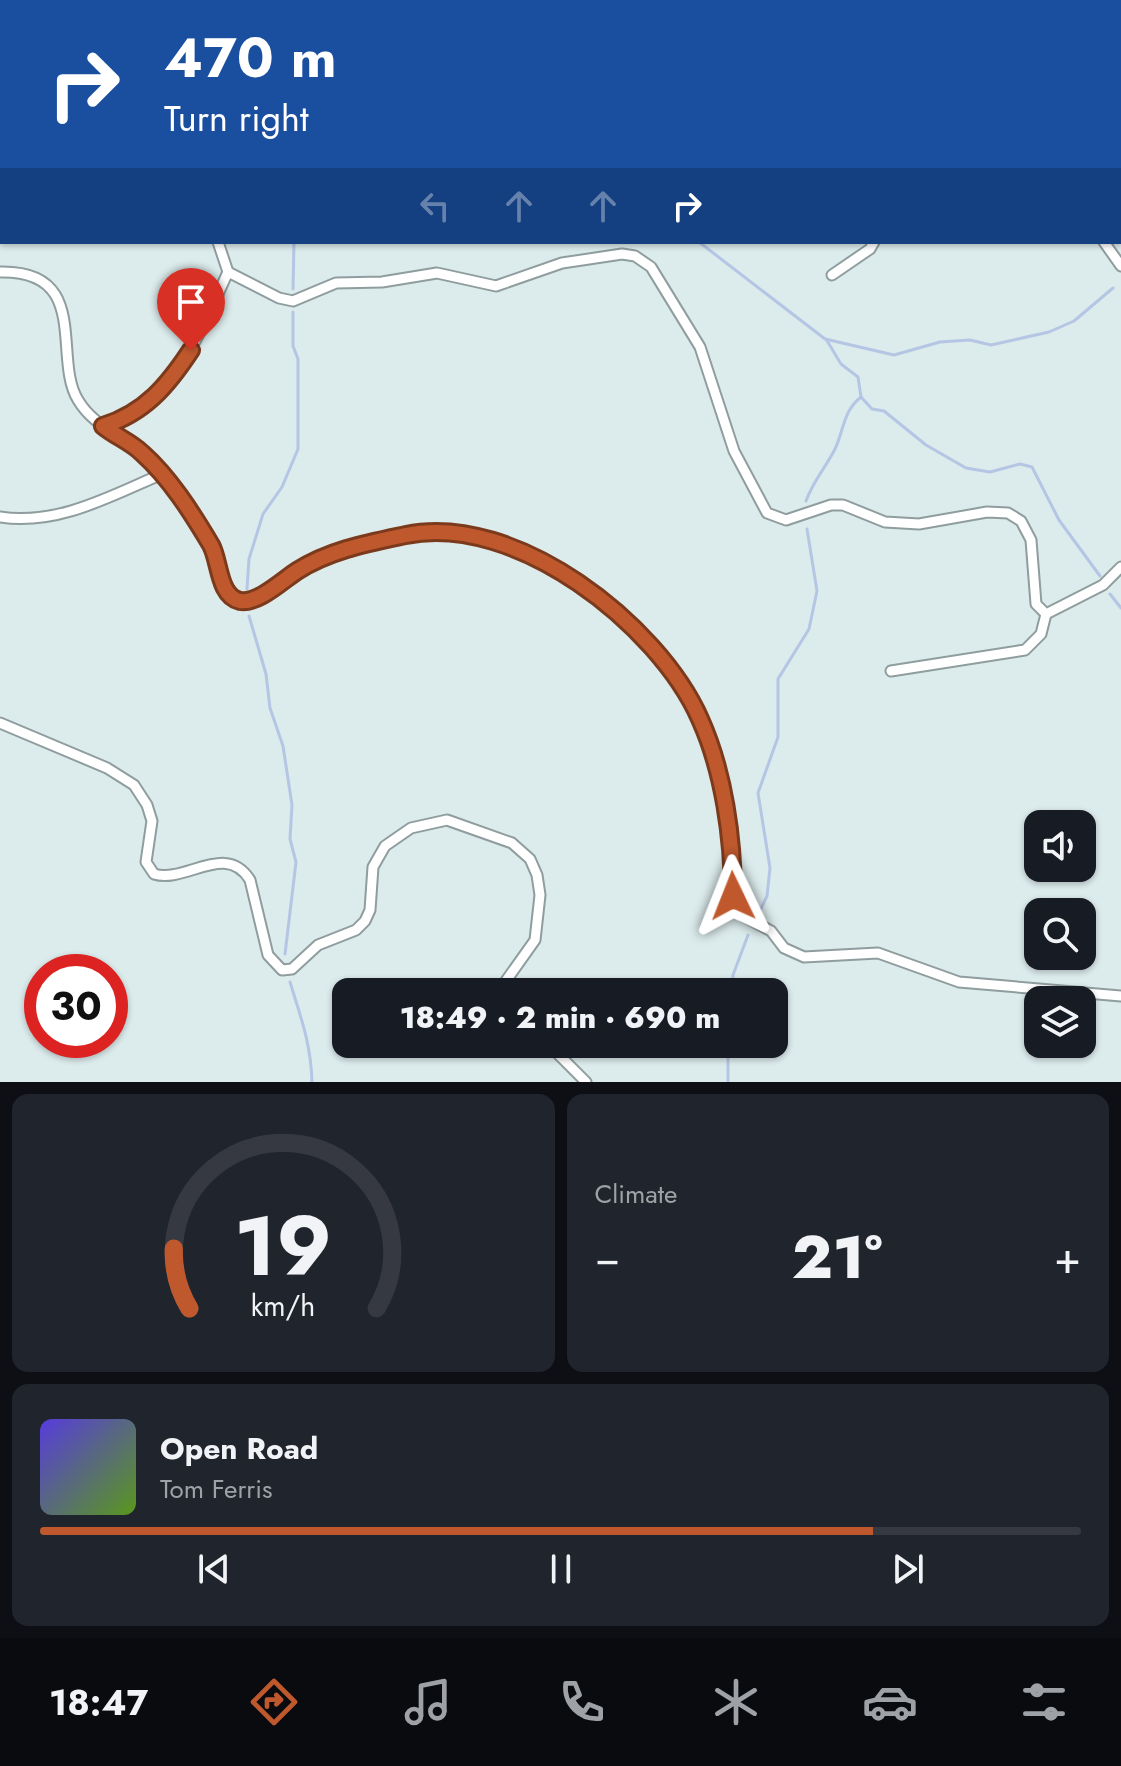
<!DOCTYPE html>
<meta charset="utf-8">
<style>
body{margin:0;font-family:Jost,sans-serif;background:#20242c;color:#f1f3f6;height:100vh;display:flex;flex-direction:column;font-size:30px;white-space:nowrap}
*{box-sizing:border-box;margin:0}
p{font-size:26px;color:#9ea1a6}
.icon{flex:none;width:44px;height:44px;fill:none;stroke:currentColor;stroke-width:2;stroke-linecap:round;stroke-linejoin:round}
.map{position:relative;height:1082px;overflow:hidden}
.details{display:flex;flex-direction:column;gap:12px;padding:12px;background:#0d0f14;flex:1}
.details>*{flex:none}
.banner{position:absolute;left:0px;top:0px;width:1122px;height:244px;box-shadow:0 2px 6px #0004;background:#1a4fa0;color:#fff;overflow:hidden}
.tools{position:absolute;left:1024px;top:810px;display:grid;gap:16px}
.tools a{display:grid;place-items:center;width:72px;height:72px;border-radius:16px;background:#171b24;box-shadow:0 2px 6px #0004;font-size:40px}
.speed{position:absolute;left:24px;top:954px;display:flex;gap:16px;font-size:40px;font-weight:700;text-align:center}
.speed>*{display:grid;place-content:center;width:104px;height:104px;border-radius:50%;background:#171b24;box-shadow:0 2px 6px #0004;line-height:1}
.speed .limit{border:12px solid #d22;background:#fff;color:#111}
.pin{position:absolute;display:grid;place-items:center;width:68px;height:68px;color:#fff;margin:-82px -34px;border-radius:50% 50% 50% 0;rotate:-45deg;box-shadow:0 0 8px #0007}
.pin .icon{rotate:45deg}
.me{position:absolute;width:88px;margin:-44px;rotate:358deg;stroke-linejoin:round;filter:drop-shadow(0 0 6px #0008)}
.turn{display:flex;align-items:center;gap:28px;height:168px;padding:0 32px;font-size:36px}
.turn .icon{width:104px;height:104px;stroke-width:2.5}
.turn b{display:block;font-size:56px;line-height:68px}
.lanes{display:flex;align-items:center;height:76px;padding:0 32px;background:#0003;justify-content:center;gap:40px;direction:ltr}
.lanes .off{opacity:.35}
.big{font-size:60px;font-weight:800;line-height:1.1}
.details .tile{flex:1;display:flex;flex-direction:column;justify-content:center;gap:12px;min-width:0;padding:0 28px;border-radius:16px;background:#20242c}
.details .dial{align-items:center;gap:0}
.dial svg{height:208px;overflow:visible;fill:none;stroke:#363941;stroke-width:7;stroke-linecap:round;text-anchor:middle}
.dial text{fill:#f1f3f6;stroke:none}
.song{display:flex;align-items:center;gap:24px}
.cover{width:96px;height:96px;border-radius:12px;background:linear-gradient(135deg,hsl(250 70% 55%),hsl(90 70% 35%))}
.played{height:8px;border-radius:4px;background:linear-gradient(90deg,#bf592d 80%,#363941 80%)}
.keys{display:flex;justify-content:space-around;direction:ltr}
.heat{display:flex;justify-content:space-between;align-items:center;font-size:44px;direction:ltr}
.details .tiles{flex:1;display:grid;gap:12px;grid-template-columns:1fr 1fr}
.tile:last-child{grid-column:span 2}
.trip{position:absolute;left:332px;top:978px;width:456px;height:80px;border-radius:16px;background:#171b24;box-shadow:0 2px 6px #0004;font-weight:800;line-height:80px;text-align:center}
.tabs{display:flex;height:128px;justify-content:space-around;align-items:center;background:#090b0e;color:#9ea1a6}
.tabs .icon{width:56px;height:56px}
.tabs .current{color:#bf592d}
.tabs b{font-size:36px;color:#f1f3f6}
.map>svg:first-child{display:block}
.lines{fill:none;stroke-linecap:round;stroke-linejoin:round}
.stream{stroke:#b5c6e4;stroke-width:3}
.minor-casing{stroke:#8f9d9e;stroke-width:13}
.minor{stroke:#fff;stroke-width:9}
.route-casing{stroke:#7c3a1d;stroke-width:20}
.route{stroke:#bf592d;stroke-width:14}
</style>
<div class="map">
<svg width="1121" height="1082" viewBox="0 0 1121 1082">
<rect width="100%" height="100%" fill="#dcebec"/>
<g class="lines">
<!-- stream -->
<g class="stream">
<path d="M258 0V2"/>
<path d="M470 0 473 2"/>
<path d="M940 0 951 2"/>
<path d="M1033 0 1038 2"/>
<path d="M985 2 991 0"/>
<path d="M1099 2 1105 0"/>
<path d="M699 242 825 339 894 355 940 342 970 340 991 345 1049 332 1074 321 1113 288"/>
<path d="M293 289 294 242"/>
<path d="M826 339 841 364 858 377 861 397 872 409 884 411 926 445 966 468 990 472 1020 464 1032 467 1059 520 1100 576"/>
<path d="M806 501C813 481 826 467 835 449 844 430 843 411 861 397"/>
<path d="M247 589 249 559 263 514 282 487 298 449V359L293 346V312"/>
<path d="M1110 594 1121 608"/>
<path d="M249 616 266 674 270 708 283 746 292 805 290 839 296 862 285 954"/>
<path d="M758 915 767 896 770 868 758 793 778 737V679L809 629 817 591 807 529"/>
<path d="M290 982C301 1018 311 1044 312 1082"/>
<path d="M732 992 733 975 748 935"/>
<path d="M728 1044V1082"/>
</g>
<defs>
<g id="minor">
<path d="M783 0 785 2"/>
<path d="M115 2 116 0"/>
<path d="M1104 242 1121 266"/>
<path d="M0 272C92 270 52 358 78 400 92 424 118 434 139 450 153 461 165 477 175 491 189 510 205 531 214 553 221 567 220 586 231 597L250 600 309 563 338 551 418 533 463 534 535 556 565 573 606 605 648 647 688 696 706 734 714 761 729 833 734 902 743 916 771 931 784 948 804 957 878 953 959 982 1121 996"/>
<path d="M228 272 279 298 293 301 336 283 382 282 437 273 496 286 562 263 622 254 635 256 651 267 700 347 734 451 767 513 786 520 831 505H843L885 522 919 524 987 512 1008 513 1021 521 1031 540 1036 604 1046 614 1103 585 1121 567"/>
<path d="M832 275 870 249 874 242"/>
<path d="M103 426C174 404 200 333 228 272L218 242"/>
<path d="M0 517C57 526 111 496 162 474"/>
<path d="M891 671 1025 650 1041 634 1046 614"/>
<path d="M0 723 107 768 134 785 147 805 152 821 146 862 154 874C185 884 226 841 250 880L268 955 282 970 292 969 318 945 356 930 365 921 370 910 373 867 385 846 411 828 447 820 512 843 530 859 537 875 540 895 535 940 498 992"/>
<path d="M548 1044 586 1082"/>
</g>
</defs>
<!-- minor casing -->
<use href="#minor" class="minor-casing"/>
<!-- minor -->
<use href="#minor" class="minor"/>
</g>
<g class="lines">
<defs>
<path id="route" d="M191 350C168 385 145 413 103 426 115 436 131 442 142 453 170 478 192 513 211 545 220 561 218 596 240 601 258 604 283 580 297 571 330 550 368 543 406 535 515 512 658 624 700 719 724 772 733 839 733 896"/>
</defs>
<!-- route casing -->
<use href="#route" class="route-casing"/>
<!-- route -->
<use href="#route" class="route"/>
</g>
</svg>
<div class="tools">
<a><svg class="icon" aria-label="sound" viewBox="0 0 24 24"><path d="M4 9h4l5-4v14l-5-4H4zM17 9q2 3 0 6"/></svg></a>
<a><svg class="icon" aria-label="search" viewBox="0 0 24 24"><circle cx="10" cy="10" r="6"/><path d="M15 15l6 6"/></svg></a>
<a><svg class="icon" aria-label="layers" viewBox="0 0 24 24"><path d="M12 4l9 5-9 5-9-5zM3 14l9 5 9-5"/></svg></a>
</div>
<div class="speed"><div class="limit">30</div></div>
<div class="pin" style="left:191px;top:350px;background:#d93025"><svg class="icon" aria-label="arrive" viewBox="0 0 24 24"><path d="M6 21V4h12l-3 4 3 4H6"/></svg></div>
<svg class="me" style="left:733px;top:896px" viewBox="-20 -20 40 40"><path d="M0-17L14 15 0 8-14 15z" fill="#bf592d" stroke="#fff" stroke-width="4"/></svg>
<div class="trip">18:49 · 2 min · 690 m</div>
<div class="banner">
<div class="turn"><svg class="icon" aria-label="right" viewBox="0 0 24 24"><path d="M7 20v-9h11M14 6l5 5-5 5"/></svg><div><b>470 m</b>Turn right</div></div>
<div class="lanes"><svg class="icon off" aria-label="left" viewBox="0 0 24 24"><path d="M17 20v-9H6M10 6l-5 5 5 5"/></svg><svg class="icon off" aria-label="ahead" viewBox="0 0 24 24"><path d="M12 20V5M6 11l6-6 6 6"/></svg><svg class="icon off" aria-label="ahead" viewBox="0 0 24 24"><path d="M12 20V5M6 11l6-6 6 6"/></svg><svg class="icon" aria-label="right" viewBox="0 0 24 24"><path d="M7 20v-9h11M14 6l5 5-5 5"/></svg></div>
</div>
</div>
<section class="details">
<div class="tiles">
<div class="tile dial"><svg viewBox="0 0 100 80">
<path d="M14 69A42 42 0 1 1 86 69"/>
<path d="M14 69A42 42 0 0 1 8 46" stroke="#bf592d"/>
<text x="50" y="56" font-size="32" font-weight="700">19</text>
<text x="50" y="72" font-size="11">km/h</text>
</svg></div>
<div class="tile"><p>Climate</p>
<div class="heat"><a>−</a><b class="big">21°</b><a>+</a></div>
</div>
<div class="tile">
<div class="song"><i class="cover"></i><div><b>Open Road</b><p>Tom Ferris</p></div></div>
<div class="played"></div>
<div class="keys"><svg class="icon" aria-label="previous" viewBox="0 0 24 24"><path d="M18 5L8 12l10 7zM5 5v14"/></svg><svg class="icon" aria-label="pause" viewBox="0 0 24 24"><path d="M8 5v14M16 5v14"/></svg><svg class="icon" aria-label="next" viewBox="0 0 24 24"><path d="M6 5l10 7-10 7zM19 5v14"/></svg></div>
</div>
</div>
</section>
<nav class="tabs">
<b>18:47</b>
<svg class="icon current" aria-label="directions" viewBox="0 0 24 24"><path d="M12 3l9 9-9 9-9-9zM9 14v-3h6M13 9l2 2-2 2"/></svg>
<svg class="icon" aria-label="music" viewBox="0 0 24 24"><path d="M9 18V5l10-2v13"/><circle cx="6" cy="18" r="3"/><circle cx="16" cy="16" r="3"/></svg>
<svg class="icon" aria-label="phone" viewBox="0 0 24 24"><path d="M5 4h4l2 5-3 2q2 4 5 5l2-3 5 2v4C11 20 4 13 5 4z"/></svg>
<svg class="icon" aria-label="climate" viewBox="0 0 24 24"><path d="M12 3v18M4 7l16 10M4 17L20 7"/></svg>
<svg class="icon" aria-label="car" viewBox="0 0 24 24"><path d="M5 17H2v-5l4-1 3-4h7l3 4 3 1v5h-3M9 17h6M6 11h13"/><circle cx="7" cy="17" r="2"/><circle cx="17" cy="17" r="2"/></svg>
<svg class="icon" aria-label="filters" viewBox="0 0 24 24"><path d="M4 7h16M4 17h16"/><circle cx="9" cy="7" r="2"/><circle cx="15" cy="17" r="2"/></svg>
</nav>
